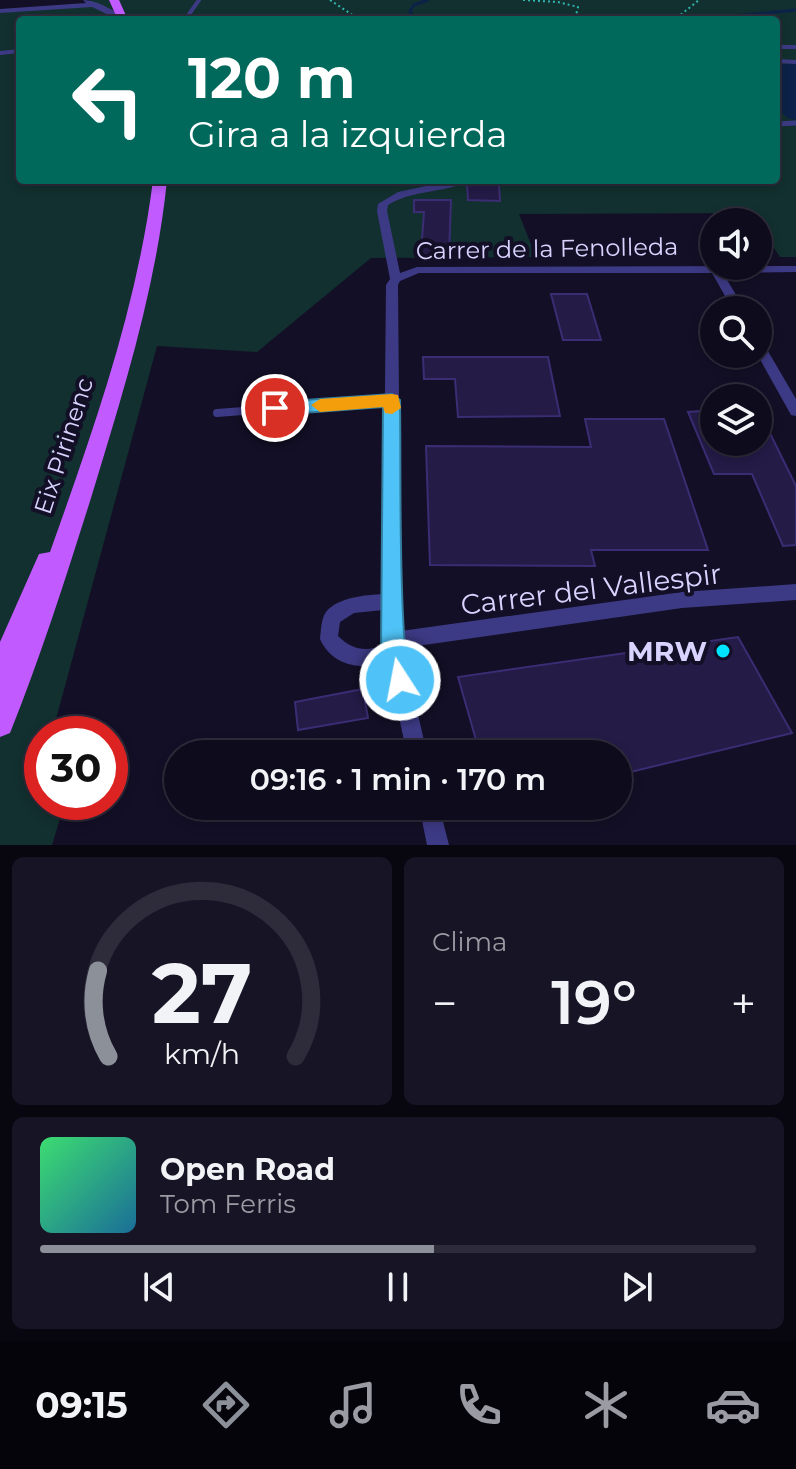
<!DOCTYPE html>
<html lang="es">
<meta charset="utf-8">
<style>
body{margin:0;font-family:Montserrat,sans-serif;background:#171425;color:#f1f3f6;height:100vh;display:flex;flex-direction:column;font-size:30px;white-space:nowrap}
*{box-sizing:border-box;margin:0}
p{font-size:26px;color:#9b9ba3}
.icon{flex:none;width:44px;height:44px;fill:none;stroke:currentColor;stroke-width:2;stroke-linecap:round;stroke-linejoin:round}
.map{position:relative;height:845px;overflow:hidden}
.sheet{display:flex;flex-direction:column;gap:12px;padding:12px;background:#08060f;flex:1}
.sheet>*{flex:none}
.banner{position:absolute;left:16px;top:16px;width:764px;height:168px;border-radius:8px;box-shadow:0 4px 12px #0003,0 0 0 2px #2e2b3b;background:#00695c;color:#fff;overflow:hidden}
.controls{position:absolute;left:700px;top:208px;display:grid;gap:16px}
.controls a{display:grid;place-items:center;width:72px;height:72px;border-radius:50%;background:#0e0b1c;box-shadow:0 4px 12px #0003,0 0 0 2px #2e2b3b;font-size:40px}
.speed{position:absolute;left:24px;top:716px;display:flex;gap:16px;font-size:40px;font-weight:700;text-align:center}
.speed>*{display:grid;place-content:center;width:104px;height:104px;border-radius:50%;background:#0e0b1c;box-shadow:0 4px 12px #0003,0 0 0 2px #2e2b3b;line-height:1}
.speed .limit{border:12px solid #d22;background:#fff;color:#111}
.pin{position:absolute;display:grid;place-items:center;width:68px;height:68px;color:#fff;margin:-34px;border:4px solid #fff;border-radius:50%;box-shadow:0 2px 8px #0007}
.me{position:absolute;width:88px;margin:-44px;rotate:349deg;stroke-linejoin:round;filter:drop-shadow(0 0 6px #0008)}
.turn{display:flex;align-items:center;gap:28px;height:168px;padding:0 40px;font-size:36px}
.turn .icon{width:104px;height:104px;stroke-width:2.5}
.turn b{display:block;font-size:56px;line-height:68px}
.big{font-size:60px;font-weight:600;line-height:1.1}
.sheet .tile{flex:1;display:flex;flex-direction:column;justify-content:center;gap:12px;min-width:0;padding:0 28px;border-radius:12px;background:#171425}
.sheet .dial{align-items:center;gap:0}
.dial svg{height:208px;overflow:visible;fill:none;stroke:#2e2b3b;stroke-width:7;stroke-linecap:round;text-anchor:middle}
.dial text{fill:#f1f3f6;stroke:none}
.song{display:flex;align-items:center;gap:24px}
.cover{width:96px;height:96px;border-radius:12px;background:linear-gradient(135deg,hsl(140 70% 55%),hsl(200 70% 35%))}
.played{height:8px;border-radius:4px;background:linear-gradient(90deg,#8c9099 55%,#2e2b3b 55%)}
.keys{display:flex;justify-content:space-around;direction:ltr}
.heat{display:flex;justify-content:space-between;align-items:center;font-size:44px;direction:ltr}
.sheet .tiles{flex:1;display:grid;gap:12px;grid-template-columns:1fr 1fr}
.tile:last-child{grid-column:span 2}
.trip{position:absolute;left:164px;top:740px;width:468px;height:80px;border-radius:40px;background:#0e0b1c;box-shadow:0 4px 12px #0003,0 0 0 2px #2e2b3b;font-weight:600;line-height:80px;text-align:center}
.tab-bar{display:flex;height:128px;justify-content:space-around;align-items:center;background:#06040b;color:#9b9ba3}
.tab-bar .icon{width:56px;height:56px}
.tab-bar .current{color:#8c9099}
.tab-bar b{font-size:36px;color:#f1f3f6}
.map>svg:first-child{display:block}
.green{fill:#12302f;fill-rule:evenodd}
.water{fill:#0c2248}
.lines{fill:none;stroke-linecap:round;stroke-linejoin:round}
.stream{stroke:#0c2248;stroke-width:3}
.building{fill:#241b47;stroke:#3b2d73;stroke-width:2}
.path{stroke:#2fb8b0;stroke-width:2;stroke-dasharray:2 3;stroke-linecap:butt}
.lane-far2{stroke:#3d3a85;stroke-width:4}
.lane-far1{stroke:#3d3a85;stroke-width:5}
.lane{stroke:#3d3a85;stroke-width:8}
.street{fill:#3d3a85;fill-rule:evenodd}
.primary{fill:#c25bff;fill-rule:evenodd}
.route{fill:#4fc3f7;stroke:#337fa1;stroke-width:2}
.slow{fill:#f59e0b}
.poi-dot{fill:#00e5ff;stroke:#130f26;stroke-width:3}
.labels{text-anchor:middle;stroke-width:8;stroke-linejoin:round;paint-order:stroke}
.street-label{font-size:24px;fill:#d9d4ff;stroke:#130f26}
.near-street-label{font-size:28px;fill:#d9d4ff;stroke:#130f26}
.near-poi-label{font-size:28px;font-weight:bold;fill:#d9d4ff;stroke:#130f26;text-anchor:end}
</style>
<div class="map">
<svg width="796" height="845" viewBox="0 0 796 845">
<rect width="100%" height="100%" fill="#130f26"/>
<!-- green -->
<path class="green" d="M89 0H796V257H780L751 213 519 214 536 257 371 258 257 352 157 346 52 734H42V802H65L52 845H0V13L91 4ZM20 20H776V180H20Z"/>
<!-- water -->
<path class="water" d="M776 64H796V120L787 118 776 106Z"/>
<g class="lines">
<!-- stream -->
<g class="stream">
<path d="M422 20 413 17 410 11 414 5 428 0"/>
<path d="M690 20 796 10"/>
</g>
</g>
<!-- building -->
<g class="building">
<path d="M467 185H499L500 201 468 200Z"/>
<path d="M414 200H451L449 255 421 254 424 212H414Z"/>
<path d="M551 294H587L601 340H563Z"/>
<path d="M423 357H548L560 416 458 417 455 379H424Z"/>
<path d="M758 409 796 486V545L783 546 752 474H714L688 412 714 410V442H758Z"/>
<path d="M585 419H664L708 550H591L595 566 430 565 426 446 591 447Z"/>
<path d="M738 637 792 733 618 775V754H480L458 677Z"/>
<path d="M363 689 368 718 298 730 295 702Z"/>
</g>
<g class="lines">
<!-- path -->
<g class="path">
<path d="M330 0 360 20"/>
<path d="M523 0 558 2 578 7 576 15 562 20"/>
<path d="M667 20 678 17 699 0"/>
</g>
<!-- lane-far2 -->
<g class="lane-far2">
<path d="M185 20 199 0"/>
<path d="M776 61 796 62"/>
</g>
<!-- lane-far1 -->
<path class="lane-far1" d="M776 124 796 123"/>
<!-- lane -->
<path class="lane" d="M217 413 392 400"/>
<!-- street -->
<g class="street">
<path d="M83 0C96 0 117 11 126 20H119L92 7 0 13V9L86 3Z"/>
<rect x="776" y="45" width="20" height="4"/>
<path d="M20 49V53L0 55V51Z"/>
<path d="M454 180H470C445 194 413 189 388 205L387 211 400 273 417 267 796 266V272L723 273 745 310H733L712 273H419L400 281 398 285 401 631 682 592 796 584V600L682 608 403 648 427 754H407L387 662C362 671 332 666 320 639 321 631 321 619 326 612 338 597 366 595 383 594L386 285 390 279 377 211 378 204 398 192ZM383 610 384 645C366 652 352 650 338 636L340 622 354 613Z"/>
<path d="M758 340 762 341 796 399V416L791 415 757 354Z"/>
<path d="M419 806H439L449 845H427Z"/>
</g>
<!-- primary -->
<g class="primary">
<path d="M109 0H119L128 20H118Z"/>
<path d="M153 180H167C156 289 123 393 91 498 66 577 41 656 10 733L0 737V642L39 554 50 552C93 431 137 308 153 180Z"/>
</g>
</g>
<!-- route -->
<path class="route" d="M392 394 400 400C401 478 399 556 404 634 405 651 415 673 408 688L400 692 391 688 381 650 383 407 275 415 266 408 275 402Z"/>
<!-- slow -->
<path class="slow" d="M392 394 398 395 401 408 392 414 385 413 383 407 320 412 311 405 320 399Z"/>
<!-- markers -->
<circle class="poi-dot" cx="723" cy="651" r="8"/>
<g class="labels">
<!-- street labels -->
<g class="street-label">
<text transform="translate(547 249) rotate(-1)" y="8">Carrer de la Fenolleda</text>
<text transform="translate(64 446) rotate(-72)" y="8">Eix Pirinenc</text>
</g>
<!-- near-street labels -->
<g class="near-street-label">
<text transform="translate(591 589) rotate(-7)" y="10">Carrer del Vallespir</text>
</g>
<!-- near-poi labels -->
<g class="near-poi-label">
<text x="707" y="661">MRW</text>
</g>
</g>
</svg>
<div class="controls">
<a><svg class="icon" aria-label="sound" viewBox="0 0 24 24"><path d="M4 9h4l5-4v14l-5-4H4zM17 9q2 3 0 6"/></svg></a>
<a><svg class="icon" aria-label="search" viewBox="0 0 24 24"><circle cx="10" cy="10" r="6"/><path d="M15 15l6 6"/></svg></a>
<a><svg class="icon" aria-label="layers" viewBox="0 0 24 24"><path d="M12 4l9 5-9 5-9-5zM3 14l9 5 9-5"/></svg></a>
</div>
<div class="speed"><div class="limit">30</div></div>
<div class="pin" style="left:275px;top:408px;background:#d93025"><svg class="icon" aria-label="arrive" viewBox="0 0 24 24"><path d="M6 21V4h12l-3 4 3 4H6"/></svg></div>
<svg class="me" style="left:400px;top:680px" viewBox="-20 -20 40 40"><circle r="17" fill="#4fc3f7" stroke="#fff" stroke-width="3"/><path d="M0-11L8 9 0 5-8 9z" fill="#fff"/></svg>
<div class="trip">09:16 · 1 min · 170 m</div>
<div class="banner">
<div class="turn"><svg class="icon" aria-label="left" viewBox="0 0 24 24"><path d="M17 20v-9H6M10 6l-5 5 5 5"/></svg><div><b>120 m</b>Gira a la izquierda</div></div>
</div>
</div>
<section class="sheet">
<div class="tiles">
<div class="tile dial"><svg viewBox="0 0 100 80">
<path d="M14 69A42 42 0 1 1 86 69"/>
<path d="M14 69A42 42 0 0 1 10 36" stroke="#8c9099"/>
<text x="50" y="56" font-size="32" font-weight="700">27</text>
<text x="50" y="72" font-size="11">km/h</text>
</svg></div>
<div class="tile"><p>Clima</p>
<div class="heat"><a>−</a><b class="big">19°</b><a>+</a></div>
</div>
<div class="tile">
<div class="song"><i class="cover"></i><div><b>Open Road</b><p>Tom Ferris</p></div></div>
<div class="played"></div>
<div class="keys"><svg class="icon" aria-label="previous" viewBox="0 0 24 24"><path d="M18 5L8 12l10 7zM5 5v14"/></svg><svg class="icon" aria-label="pause" viewBox="0 0 24 24"><path d="M8 5v14M16 5v14"/></svg><svg class="icon" aria-label="next" viewBox="0 0 24 24"><path d="M6 5l10 7-10 7zM19 5v14"/></svg></div>
</div>
</div>
</section>
<nav class="tab-bar">
<b>09:15</b>
<svg class="icon current" aria-label="directions" viewBox="0 0 24 24"><path d="M12 3l9 9-9 9-9-9zM9 14v-3h6M13 9l2 2-2 2"/></svg>
<svg class="icon" aria-label="music" viewBox="0 0 24 24"><path d="M9 18V5l10-2v13"/><circle cx="6" cy="18" r="3"/><circle cx="16" cy="16" r="3"/></svg>
<svg class="icon" aria-label="phone" viewBox="0 0 24 24"><path d="M5 4h4l2 5-3 2q2 4 5 5l2-3 5 2v4C11 20 4 13 5 4z"/></svg>
<svg class="icon" aria-label="climate" viewBox="0 0 24 24"><path d="M12 3v18M4 7l16 10M4 17L20 7"/></svg>
<svg class="icon" aria-label="car" viewBox="0 0 24 24"><path d="M5 17H2v-5l4-1 3-4h7l3 4 3 1v5h-3M9 17h6M6 11h13"/><circle cx="7" cy="17" r="2"/><circle cx="17" cy="17" r="2"/></svg>
</nav>
